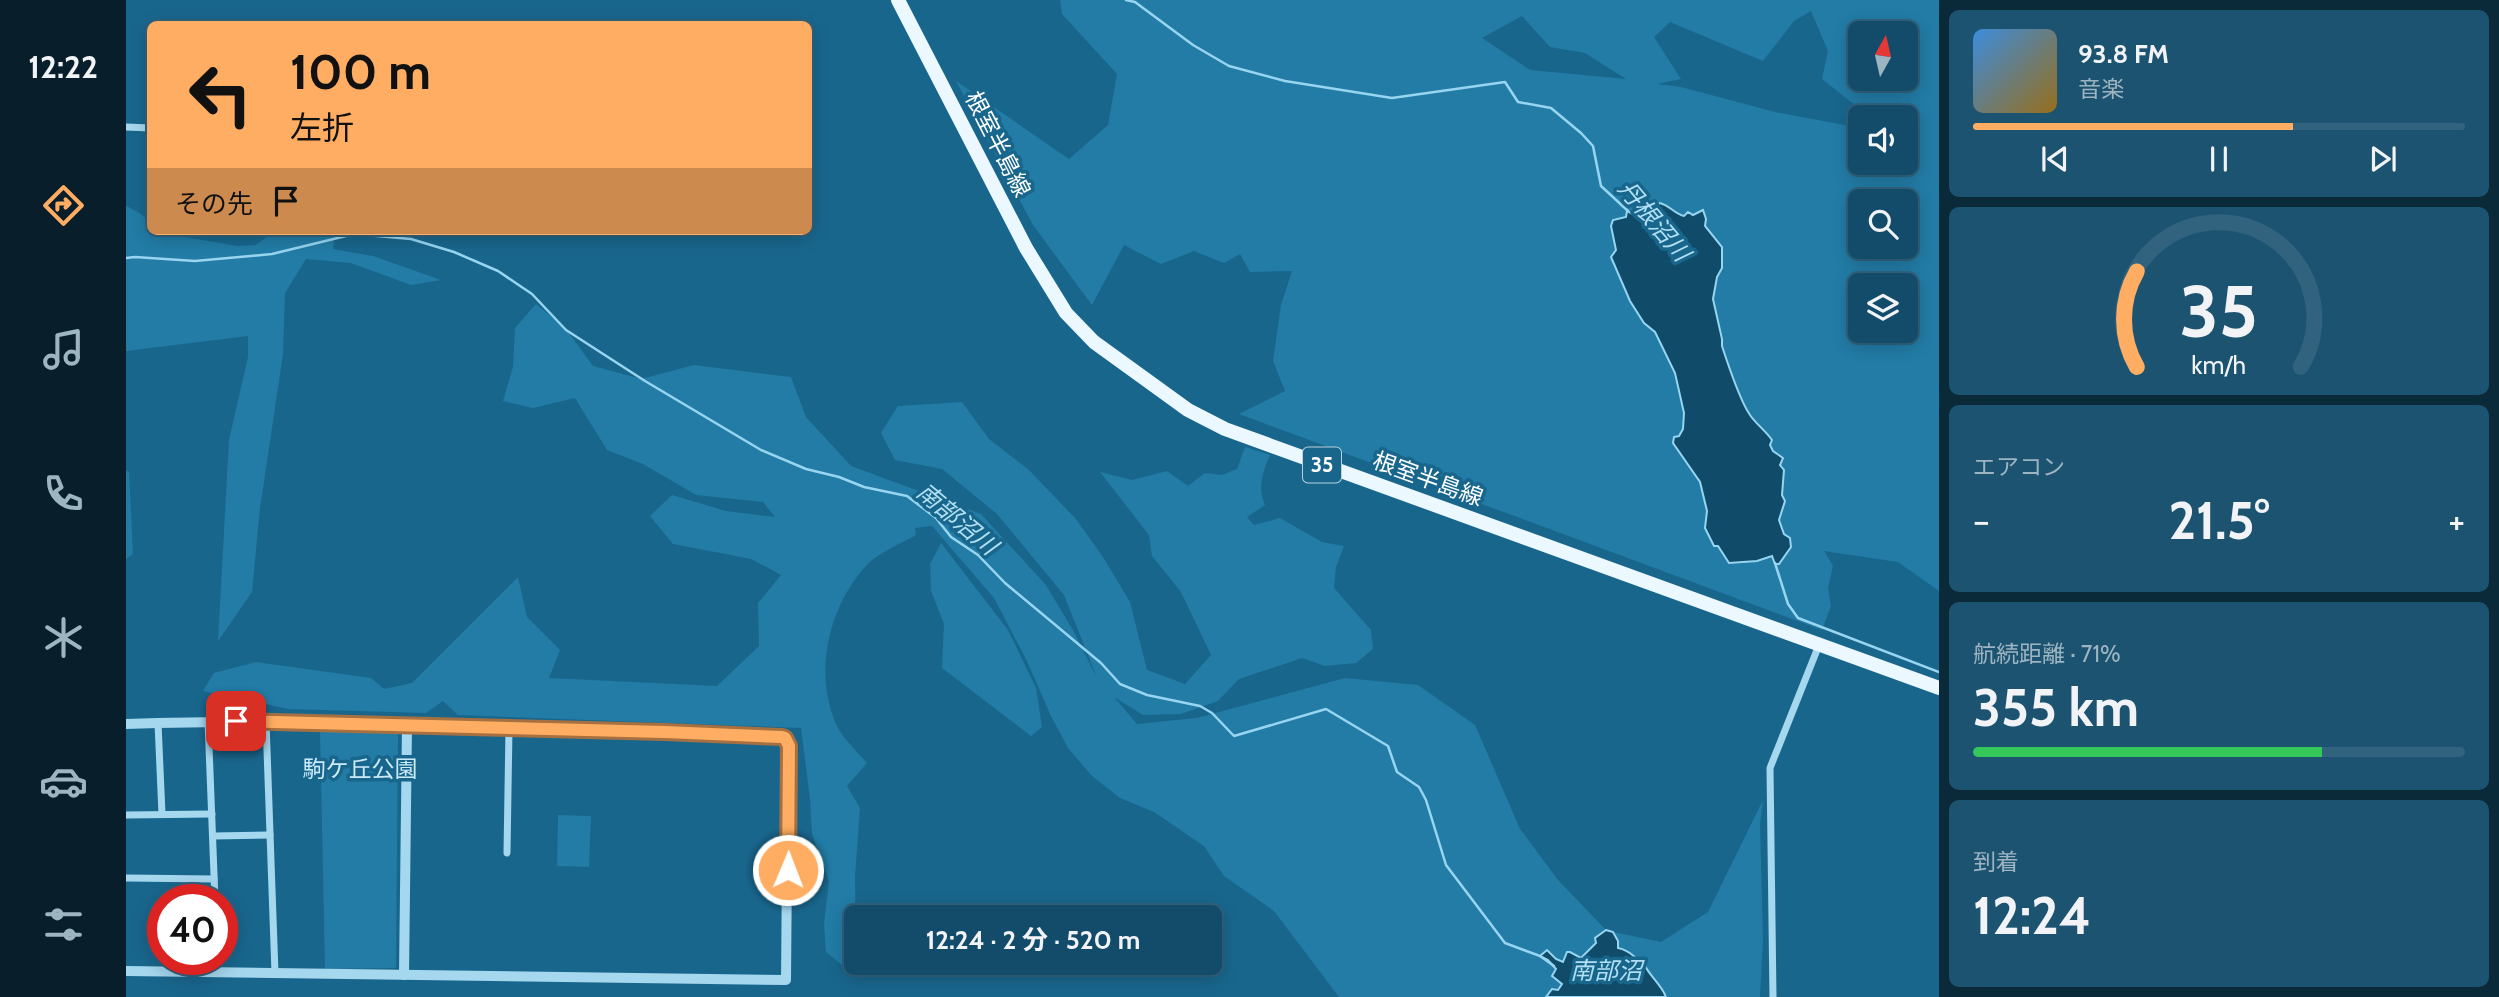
<!DOCTYPE html>
<html lang="ja">
<meta charset="utf-8">
<style>
body{margin:0;font-family:Cabin,"Noto Sans JP",sans-serif;background:#1c5370;color:#f1f3f6;height:100vh;display:flex;flex-direction:column;font-size:26px;white-space:nowrap}
*{box-sizing:border-box;margin:0}
p{font-size:23px;color:#9db4c1}
.icon{flex:none;width:38px;height:38px;fill:none;stroke:currentColor;stroke-width:2;stroke-linecap:round;stroke-linejoin:round}
.map{position:relative;flex:1;overflow:hidden}
.details{display:flex;flex-direction:column;gap:10px;padding:10px;background:#0a2a3a;width:560px}
.details>*{flex:none}
.banner{position:absolute;left:21px;top:21px;width:665px;height:214px;border-radius:10px;box-shadow:0 4px 18px #0003,0 0 0 2px #32637e;background:#ffad62;color:#111;overflow:hidden}
.needle{width:46px;rotate:8deg}
.controls{position:absolute;left:1722px;top:21px;display:grid;gap:14px}
.controls a{display:grid;place-items:center;width:70px;height:70px;border-radius:10px;background:#134c6a;box-shadow:0 4px 18px #0003,0 0 0 2px #32637e;font-size:35px}
.speed{position:absolute;left:21px;top:884px;display:flex;gap:14px;font-size:35px;font-weight:700;text-align:center}
.speed>*{display:grid;place-content:center;width:91px;height:91px;border-radius:50%;background:#134c6a;box-shadow:0 4px 18px #0003,0 0 0 2px #32637e;line-height:1}
.speed .limit{border:10px solid #d22;background:#fff;color:#111}
.pin{position:absolute;display:grid;place-items:center;width:60px;height:60px;color:#fff;margin:-30px;border-radius:14px;box-shadow:0 4px 10px #0006}
.me{position:absolute;width:77px;margin:-38px;rotate:1deg;stroke-linejoin:round;filter:drop-shadow(0 0 5px #0008)}
.turn{display:flex;align-items:center;gap:24px;height:147px;padding:0 28px;font-size:32px}
.turn .icon{width:91px;height:91px;stroke-width:2.5}
.turn b{display:block;font-size:49px;line-height:60px}
.then{display:flex;align-items:center;height:66px;padding:0 28px;background:#0003;gap:14px;font-size:26px}
.big{font-size:52px;font-weight:700;line-height:1.1}
.details .widget{flex:1;display:flex;flex-direction:column;justify-content:center;gap:10px;min-width:0;padding:0 24px;border-radius:10px;background:#1c5370}
.details .dial{align-items:center;gap:0}
.dial svg{height:182px;overflow:visible;fill:none;stroke:#32637e;stroke-width:7;stroke-linecap:round;text-anchor:middle}
.dial text{fill:#f1f3f6;stroke:none}
.song{display:flex;align-items:center;gap:21px}
.cover{width:84px;height:84px;border-radius:10px;background:linear-gradient(135deg,hsl(210 70% 55%),hsl(40 70% 35%))}
.played{height:7px;border-radius:4px;background:linear-gradient(90deg,#ffad62 65%,#32637e 65%)}
.keys{display:flex;justify-content:space-around;direction:ltr}
.heat{display:flex;justify-content:space-between;align-items:center;font-size:38px;direction:ltr}
.charge{height:10px;border-radius:5px;background:linear-gradient(90deg,#34c759 71%,#32637e 0)}
.trip{position:absolute;left:718px;top:905px;width:378px;height:70px;border-radius:10px;background:#134c6a;box-shadow:0 4px 18px #0003,0 0 0 2px #32637e;font-weight:700;line-height:70px;text-align:center}
main{display:flex;flex:1;min-height:0}
.tab-bar{display:flex;flex-direction:column;width:126px;justify-content:space-around;align-items:center;background:#081e2a;color:#9db4c1}
.tab-bar .icon{width:49px;height:49px}
.tab-bar .on{color:#ffad62}
.tab-bar b{font-size:32px;color:#f1f3f6}
.map>svg:first-child{display:block}
.green{fill:#227ca6;fill-rule:evenodd}
.water{fill:#104c6a;stroke:#97d5f0;stroke-width:2}
.lines{fill:none;stroke-linecap:round;stroke-linejoin:round}
.stream{stroke:#97d5f0;stroke-width:2.5}
.minor{stroke:#a5d7ee;stroke-width:7}
.tertiary{stroke:#a5d7ee;stroke-width:10}
.primary{stroke:#ecf8ff;stroke-width:14}
.route-casing{stroke:#a67040;stroke-width:18}
.route{stroke:#ffad62;stroke-width:12}
.labels{text-anchor:middle;stroke-width:7;stroke-linejoin:round;paint-order:stroke}
.shield{fill:#19668d;stroke:#bad1dd;stroke-width:2}
.shield-label{font-size:21px;font-weight:bold;fill:#fff}
.street-label{font-size:23px;fill:#fff;stroke:#19668d}
.park-label{font-size:23px;fill:#cbebfa;stroke:#19668d}
.water-label{font-size:24px;font-style:italic;fill:#b1e0f5;stroke:#19668d}
</style>
<main>
<nav class="tab-bar">
<b>12:22</b>
<svg class="icon on" aria-label="directions" viewBox="0 0 24 24"><path d="M12 3l9 9-9 9-9-9zM9 14v-3h6M13 9l2 2-2 2"/></svg>
<svg class="icon" aria-label="music" viewBox="0 0 24 24"><path d="M9 18V5l10-2v13"/><circle cx="6" cy="18" r="3"/><circle cx="16" cy="16" r="3"/></svg>
<svg class="icon" aria-label="phone" viewBox="0 0 24 24"><path d="M5 4h4l2 5-3 2q2 4 5 5l2-3 5 2v4C11 20 4 13 5 4z"/></svg>
<svg class="icon" aria-label="climate" viewBox="0 0 24 24"><path d="M12 3v18M4 7l16 10M4 17L20 7"/></svg>
<svg class="icon" aria-label="car" viewBox="0 0 24 24"><path d="M5 17H2v-5l4-1 3-4h7l3 4 3 1v5h-3M9 17h6M6 11h13"/><circle cx="7" cy="17" r="2"/><circle cx="17" cy="17" r="2"/></svg>
<svg class="icon" aria-label="filters" viewBox="0 0 24 24"><path d="M4 7h16M4 17h16"/><circle cx="9" cy="7" r="2"/><circle cx="15" cy="17" r="2"/></svg>
</nav>
<div class="map">
<svg width="1813" height="997" viewBox="0 0 1813 997">
<rect width="100%" height="100%" fill="#19668d"/>
<!-- green -->
<g class="green">
<path d="M934 0H1813V591L1772 562 1698 551 1707 566 1702 588 1705 606 1696 630 1113 414 1159 391 1147 361 1155 305 1166 271 1124 272 1114 254 1098 263 1068 251 1035 264 998 245 966 305 907 225 830 81 943 159 982 125 991 74 936 14ZM1685 11 1702 51 1696 79 1744 117H1780V120L1791 118 1780 123V163H1734V128L1649 112 1555 87 1531 84 1555 79 1528 37 1544 22 1637 61 1668 21ZM1396 16 1424 47 1459 53 1500 79 1404 70 1356 38ZM1734 33H1780V79H1734ZM1734 201H1780V247H1734ZM1734 285H1780V331H1734Z"/>
<path d="M0 206C12 212 24 216 24 231L111 246 129 245 150 231H209L207 249 247 256 315 280 285 285 225 263 180 259 159 293 157 354 134 508 126 592 92 641 103 440 122 357V336L0 351Z"/>
<path d="M410 304 440 329 467 366 515 379 568 365 665 377 680 417 725 466 855 514 920 585 948 632 971 678 938 595 871 514 816 469 769 460 755 433 772 406 836 402 863 439 903 470 950 519 977 557 1004 602 1021 670 1059 684 1085 655 1055 592 1026 556 1023 535 974 472 1006 480 1041 471 1062 486 1079 473 1096 475 1111 469 1119 447 1144 455C1137 471 1131 488 1139 505L1121 517 1128 525 1154 518 1196 542 1218 546 1210 567 1208 588 1245 630 1247 649 1230 663 1199 666 1176 658 1113 679 1092 701 1055 714 1017 715 988 697 1011 724 1071 718 1219 678 1292 685 1349 725 1394 829 1432 880 1480 930 1469 938 1470 943 1455 958 1448 956 1438 962 1430 959 1421 951 1414 956 1422 960 1430 970 1427 976 1436 984 1432 990 1426 989 1420 997H1213L1148 911 1098 876 1078 846 1028 812 994 798 966 776 942 748 925 716 900 659 868 598 806 526 789 528 790 535C776 543 750 554 740 566 702 607 687 675 711 726 717 739 732 752 741 763L721 786 734 808 729 876 730 962 732 963 726 973 700 952 698 923 703 881 686 834 684 799 675 728 332 715 317 701 300 713 162 709 77 691 88 673 130 662 245 678 258 689 286 683 392 577 401 617 434 650 423 678 591 686 633 646 632 603 655 575 625 559 547 544 524 516 546 495 600 511 649 517 637 502 570 495 517 464 481 450 449 398 407 408 377 401 387 367 389 328Z"/>
<path d="M0 470 3 472 7 554 0 559Z"/>
<path d="M815 543 882 630 910 688 916 727 905 736 816 668 818 624 805 591 804 564Z"/>
<path d="M194 729 272 731 270 968 199 969Z"/>
<path d="M1637 800 1634 823 1637 940 1634 997H1540C1536 985 1523 975 1517 962 1506 958 1507 951 1492 948V941L1487 932 1535 942 1582 912Z"/>
<path d="M432 815 465 816 463 867 431 866Z"/>
</g>
<!-- water -->
<g class="water">
<path d="M1533 203C1544 205 1547 213 1558 216L1562 212 1567 215 1577 210 1580 219 1579 226 1596 247V268L1591 277 1587 299 1596 339V346C1602 364 1613 399 1624 415 1630 424 1639 430 1646 440L1644 445 1647 451 1657 458 1654 465 1658 470 1656 495 1659 501 1653 520 1658 534 1664 538 1665 547 1653 564H1649L1646 556 1631 561 1603 563 1592 546H1588L1579 528 1581 511 1574 482 1547 443 1548 437 1553 436 1557 429 1558 413 1549 373 1529 332 1518 323 1504 301 1485 257 1490 250 1485 226 1487 220 1500 217 1501 211 1517 220 1526 218 1525 211Z"/>
<path d="M1480 930 1487 932 1492 941V948C1507 951 1506 958 1517 962 1523 976 1535 984 1540 997H1420L1426 989 1432 990 1436 984 1426 976 1430 969 1422 960 1414 956 1421 950 1430 959 1437 962 1441 952H1444L1455 958 1470 943 1469 938Z"/>
</g>
<g class="lines">
<!-- stream -->
<g class="stream">
<path d="M1000 0 1009 2 1067 45 1103 66 1159 81 1266 98 1379 82 1392 102 1425 108 1455 133 1467 146 1475 186 1502 211"/>
<path d="M0 258 9 257 69 261 146 254 228 234 285 239 328 252 372 271 406 294 440 330 519 381 635 450 680 469 713 477 738 487 781 496 810 518 825 537 852 555 879 583 975 663 994 684 1021 695 1074 706 1086 713 1108 736 1200 709 1262 746 1271 772 1293 787 1300 800 1320 865 1379 943 1414 956 1428 966"/>
<path d="M1649 563 1662 604 1672 618 1813 672"/>
</g>
<!-- minor -->
<g class="minor">
<path d="M0 127 24 128"/>
<path d="M82 721 89 900"/>
<path d="M140 722 149 973"/>
<path d="M32 723 36 814"/>
<path d="M0 815 86 814"/>
<path d="M87 836 144 835"/>
<path d="M381 853 383 728"/>
<path d="M0 878 88 879"/>
<path d="M90 959 91 972"/>
<path d="M1647 997 1644 768 1693 645"/>
</g>
<!-- tertiary -->
<g class="tertiary">
<path d="M0 724C218 717 438 728 656 737L659 738 662 746 660 980 0 971"/>
<path d="M278 975 281 725"/>
</g>
<!-- primary -->
<path class="primary" d="M772 0 900 248 940 313 968 342 1062 410 1099 429 1813 688"/>
</g>
<g class="lines">
<defs>
<path id="route" d="M110 721 539 732 656 737 659 738 663 746 662 870"/>
</defs>
<!-- route casing -->
<use href="#route" class="route-casing"/>
<!-- route -->
<use href="#route" class="route"/>
</g>
<g class="labels">
<!-- shield labels -->
<rect class="shield" x="1177" y="447.5" width="38" height="35" rx="5"/>
<g class="shield-label">
<text x="1196" y="472">35</text>
</g>
<!-- street labels -->
<g class="street-label">
<text transform="translate(872 144) rotate(63)" y="8">根室半島線</text>
<text transform="translate(1302 479) rotate(20)" y="8">根室半島線</text>
</g>
<!-- park labels -->
<g class="park-label">
<text x="234" y="777">駒ケ丘公園</text>
</g>
<!-- water labels -->
<g class="water-label">
<text transform="translate(1528 221) rotate(50)" y="8">丹根沼川</text>
<text transform="translate(831 519) rotate(40)" y="8">南部沼川</text>
<text x="1480" y="979">南部沼</text>
</g>
</g>
</svg>
<div class="controls">
<a><svg class="needle" viewBox="-14 -14 28 28"><path d="M0-13l5 13h-10z" fill="#e53935"/><path d="M0 13l5-13h-10z" fill="#9db4c1"/></svg></a>
<a><svg class="icon" aria-label="sound" viewBox="0 0 24 24"><path d="M4 9h4l5-4v14l-5-4H4zM17 9q2 3 0 6"/></svg></a>
<a><svg class="icon" aria-label="search" viewBox="0 0 24 24"><circle cx="10" cy="10" r="6"/><path d="M15 15l6 6"/></svg></a>
<a><svg class="icon" aria-label="layers" viewBox="0 0 24 24"><path d="M12 4l9 5-9 5-9-5zM3 14l9 5 9-5"/></svg></a>
</div>
<div class="speed"><div class="limit">40</div></div>
<div class="pin" style="left:110px;top:721px;background:#d93025"><svg class="icon" aria-label="arrive" viewBox="0 0 24 24"><path d="M6 21V4h12l-3 4 3 4H6"/></svg></div>
<svg class="me" style="left:662px;top:870px" viewBox="-20 -20 40 40"><circle r="17" fill="#ffad62" stroke="#fff" stroke-width="3"/><path d="M0-11L8 9 0 5-8 9z" fill="#fff"/></svg>
<div class="trip">12:24 · 2 分 · 520 m</div>
<div class="banner">
<div class="turn"><svg class="icon" aria-label="left" viewBox="0 0 24 24"><path d="M17 20v-9H6M10 6l-5 5 5 5"/></svg><div><b>100 m</b>左折</div></div>
<div class="then">その先<svg class="icon" aria-label="arrive" viewBox="0 0 24 24"><path d="M6 21V4h12l-3 4 3 4H6"/></svg></div>
</div>
</div>
<section class="details">
<div class="widget">
<div class="song"><i class="cover"></i><div><b>93.8 FM</b><p>音楽</p></div></div>
<div class="played"></div>
<div class="keys"><svg class="icon" aria-label="previous" viewBox="0 0 24 24"><path d="M18 5L8 12l10 7zM5 5v14"/></svg><svg class="icon" aria-label="pause" viewBox="0 0 24 24"><path d="M8 5v14M16 5v14"/></svg><svg class="icon" aria-label="next" viewBox="0 0 24 24"><path d="M6 5l10 7-10 7zM19 5v14"/></svg></div>
</div>
<div class="widget dial"><svg viewBox="0 0 100 80">
<path d="M14 69A42 42 0 1 1 86 69"/>
<path d="M14 69A42 42 0 0 1 14 27" stroke="#ffad62"/>
<text x="50" y="56" font-size="32" font-weight="700">35</text>
<text x="50" y="72" font-size="11">km/h</text>
</svg></div>
<div class="widget"><p>エアコン</p>
<div class="heat"><a>−</a><b class="big">21.5°</b><a>+</a></div>
</div>
<div class="widget"><p>航続距離 · 71%</p><b class="big">355 km</b><div class="charge"></div></div>
<div class="widget"><p>到着</p><b class="big">12:24</b></div>
</section>
</main>
